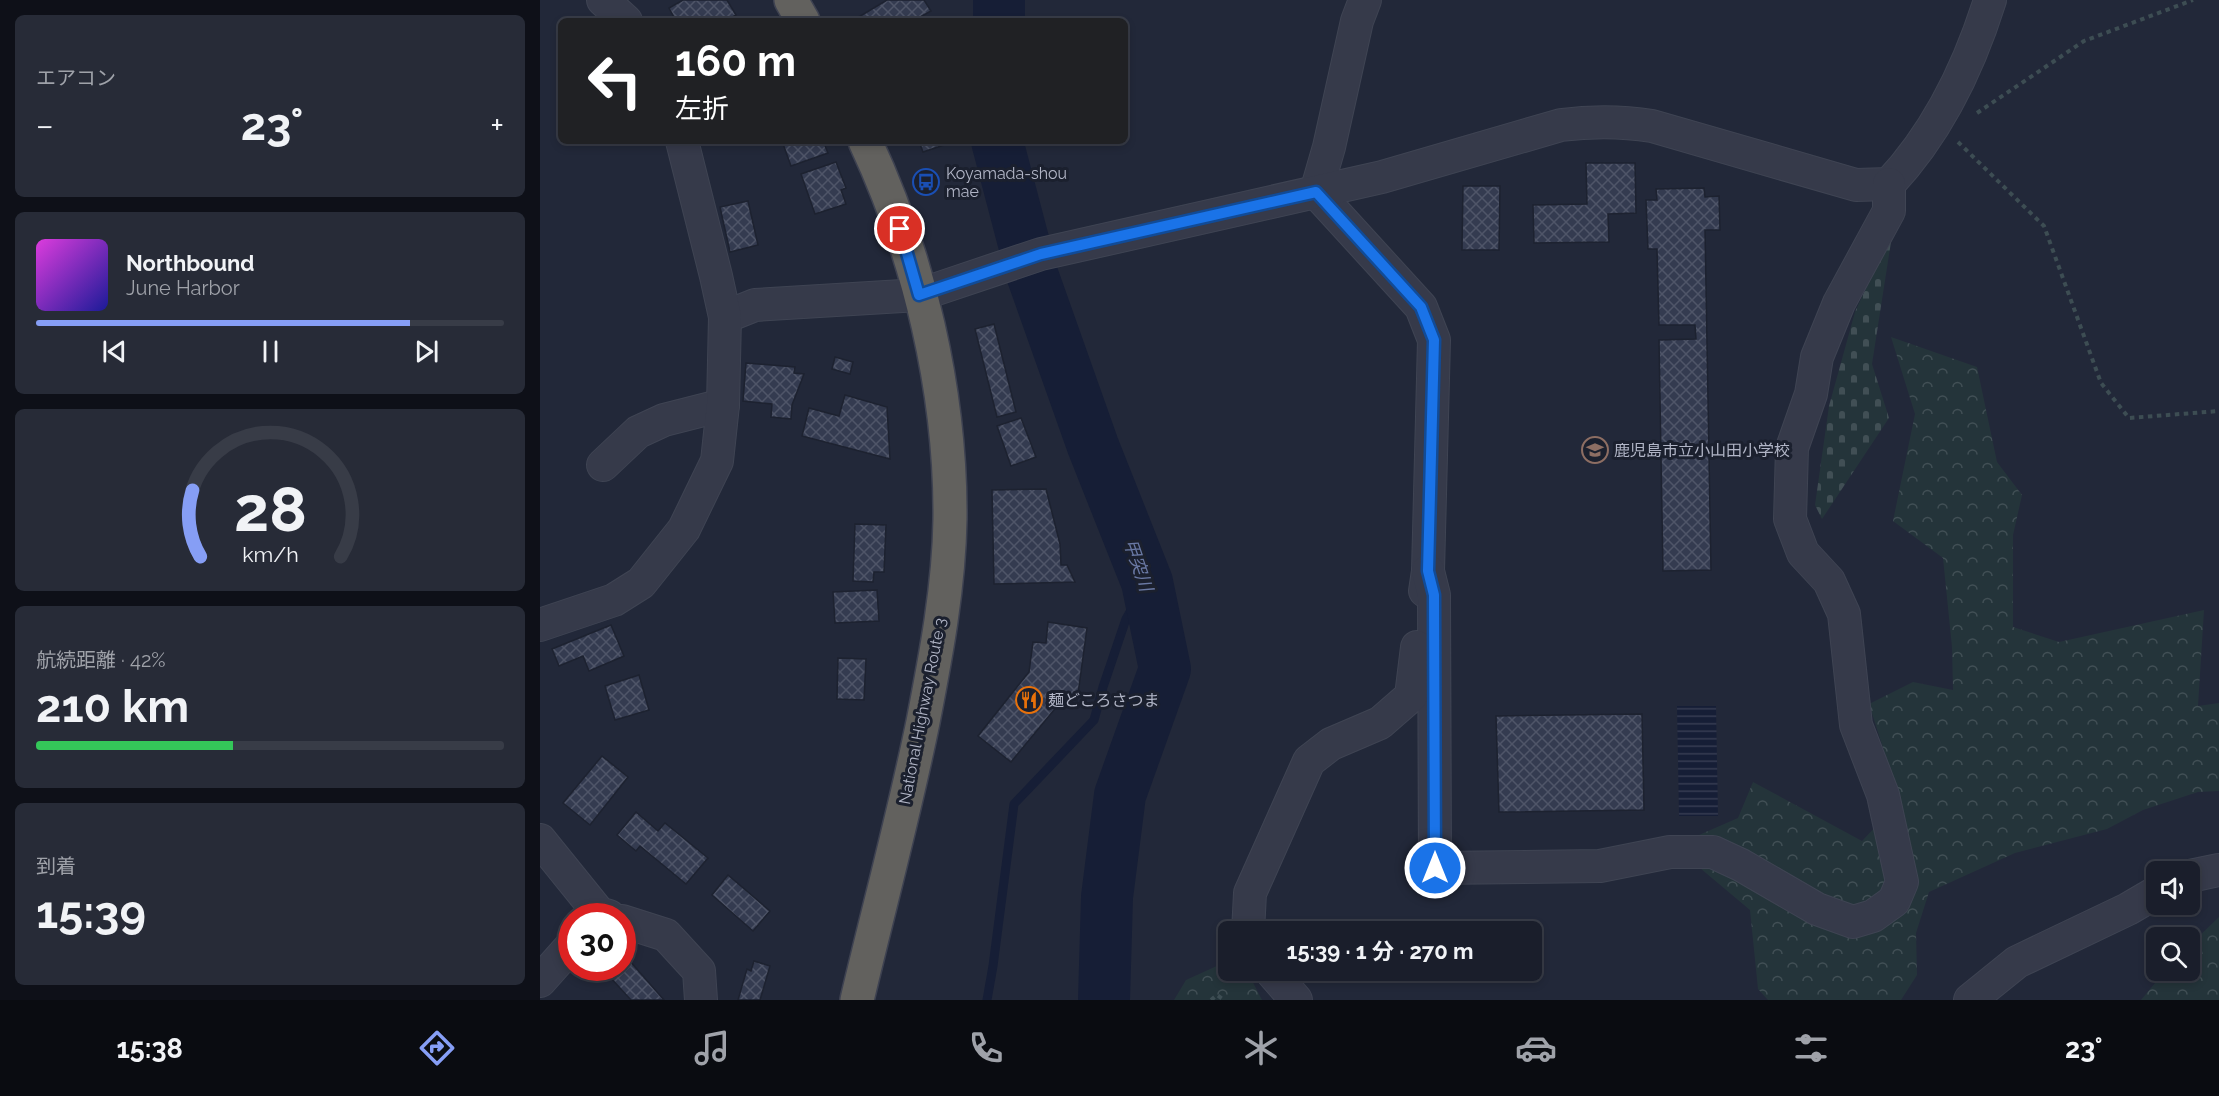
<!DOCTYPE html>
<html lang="ja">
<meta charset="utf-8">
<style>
body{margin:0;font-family:Raleway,"Noto Sans JP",sans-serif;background:#272b37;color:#f1f3f6;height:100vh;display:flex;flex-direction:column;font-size:22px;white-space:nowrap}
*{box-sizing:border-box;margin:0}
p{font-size:20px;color:#9fa2a9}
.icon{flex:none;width:33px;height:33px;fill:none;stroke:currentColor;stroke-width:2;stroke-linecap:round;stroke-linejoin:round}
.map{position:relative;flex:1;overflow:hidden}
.side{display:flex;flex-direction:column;gap:15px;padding:15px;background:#0e1018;width:540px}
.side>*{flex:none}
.hud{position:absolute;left:18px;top:18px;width:570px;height:126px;border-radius:9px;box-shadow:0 3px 9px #0003,0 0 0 2px #383c47;background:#202124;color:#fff;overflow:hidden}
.controls{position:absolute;left:1606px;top:861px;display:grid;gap:12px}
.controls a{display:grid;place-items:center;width:54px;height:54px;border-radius:9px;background:#1a1e2b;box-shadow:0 3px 9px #0003,0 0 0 2px #383c47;font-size:30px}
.speed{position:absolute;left:18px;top:903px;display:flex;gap:12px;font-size:30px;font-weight:700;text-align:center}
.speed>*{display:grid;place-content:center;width:78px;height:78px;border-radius:50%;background:#1a1e2b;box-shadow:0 3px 9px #0003,0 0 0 2px #383c47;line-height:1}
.speed .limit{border:9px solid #d22;background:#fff;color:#111}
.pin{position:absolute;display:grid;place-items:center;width:51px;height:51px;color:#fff;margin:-26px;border:3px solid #fff;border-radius:50%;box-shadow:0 2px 6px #0007}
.me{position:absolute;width:66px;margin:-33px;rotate:0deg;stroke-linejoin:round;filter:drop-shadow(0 0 4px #0008)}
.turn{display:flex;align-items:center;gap:21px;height:126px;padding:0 18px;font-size:27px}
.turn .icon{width:78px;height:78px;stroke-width:2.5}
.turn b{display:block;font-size:42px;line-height:51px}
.big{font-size:45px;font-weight:700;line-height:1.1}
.side .widget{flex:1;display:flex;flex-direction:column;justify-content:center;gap:9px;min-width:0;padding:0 21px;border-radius:9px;background:#272b37}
.side .dial{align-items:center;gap:0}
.dial svg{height:156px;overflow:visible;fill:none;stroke:#383c47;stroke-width:7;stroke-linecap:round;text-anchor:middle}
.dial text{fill:#f1f3f6;stroke:none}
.song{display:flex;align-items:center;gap:18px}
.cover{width:72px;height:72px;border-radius:9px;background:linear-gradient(135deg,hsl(300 70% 55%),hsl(240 70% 35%))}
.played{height:6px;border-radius:3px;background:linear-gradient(90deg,#869ef5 80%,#383c47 80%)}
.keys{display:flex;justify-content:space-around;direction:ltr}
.heat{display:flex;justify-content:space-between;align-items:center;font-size:33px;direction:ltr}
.charge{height:9px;border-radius:4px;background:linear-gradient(90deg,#34c759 42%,#383c47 0)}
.trip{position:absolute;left:678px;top:921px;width:324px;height:60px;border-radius:9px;background:#1a1e2b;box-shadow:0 3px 9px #0003,0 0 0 2px #383c47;font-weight:700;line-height:60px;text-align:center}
.menu{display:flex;height:96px;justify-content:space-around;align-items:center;background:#0a0c11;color:#9fa2a9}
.menu .icon{width:42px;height:42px}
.menu .selected{color:#869ef5}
.menu b{font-size:27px;color:#f1f3f6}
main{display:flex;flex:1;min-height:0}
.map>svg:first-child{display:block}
.forest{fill:url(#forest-crowns)}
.cemetery{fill:url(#cemetery-stones)}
.water{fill:url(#water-rules)}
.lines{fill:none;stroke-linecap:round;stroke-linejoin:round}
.stream{stroke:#161e36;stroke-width:9}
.river{stroke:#161e36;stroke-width:52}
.building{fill:url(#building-cross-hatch);stroke:#1d2230;stroke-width:1.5}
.minor-casing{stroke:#3f4453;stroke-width:34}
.trunk-casing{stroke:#3e4251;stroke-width:36}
.path{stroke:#3d4d53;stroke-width:4;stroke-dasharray:4.5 4.5;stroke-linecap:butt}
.minor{stroke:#363a4a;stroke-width:32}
.trunk{stroke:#62615e;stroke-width:33}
.route-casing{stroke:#114b97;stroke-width:15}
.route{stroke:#1a73e8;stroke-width:10}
.labels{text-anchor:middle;stroke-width:6;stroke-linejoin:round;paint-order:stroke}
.poi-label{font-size:16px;fill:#b1b5c6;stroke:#1b202e;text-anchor:start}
.street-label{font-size:16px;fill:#b1b5c6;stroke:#1b202e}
.water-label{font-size:18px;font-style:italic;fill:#6a79a4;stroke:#1b202e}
</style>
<main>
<section class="side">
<div class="widget"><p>エアコン</p>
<div class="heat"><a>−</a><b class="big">23°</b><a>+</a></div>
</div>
<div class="widget">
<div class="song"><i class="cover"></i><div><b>Northbound</b><p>June Harbor</p></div></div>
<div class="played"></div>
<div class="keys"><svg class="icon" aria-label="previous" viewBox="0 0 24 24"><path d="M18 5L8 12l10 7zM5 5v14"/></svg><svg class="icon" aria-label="pause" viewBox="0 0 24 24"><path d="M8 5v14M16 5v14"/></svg><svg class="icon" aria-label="next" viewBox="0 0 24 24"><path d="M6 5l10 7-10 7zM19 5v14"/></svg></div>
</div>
<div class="widget dial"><svg viewBox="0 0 100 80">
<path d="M14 69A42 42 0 1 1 86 69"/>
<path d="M14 69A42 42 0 0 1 10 35" stroke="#869ef5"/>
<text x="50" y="56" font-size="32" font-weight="700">28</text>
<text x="50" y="72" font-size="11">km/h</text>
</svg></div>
<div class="widget"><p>航続距離 · 42%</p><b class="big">210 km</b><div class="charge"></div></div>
<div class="widget"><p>到着</p><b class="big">15:39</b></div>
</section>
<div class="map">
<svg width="1679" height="1000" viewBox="0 0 1679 1000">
<defs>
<pattern id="forest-crowns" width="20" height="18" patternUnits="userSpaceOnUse" patternTransform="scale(1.5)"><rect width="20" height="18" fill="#24343a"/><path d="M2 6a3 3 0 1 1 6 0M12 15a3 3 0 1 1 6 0" fill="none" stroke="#414f55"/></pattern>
<pattern id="cemetery-stones" width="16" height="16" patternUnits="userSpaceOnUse" patternTransform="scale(1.5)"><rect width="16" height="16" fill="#24343a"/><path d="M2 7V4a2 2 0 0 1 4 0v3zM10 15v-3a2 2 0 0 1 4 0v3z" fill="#414f55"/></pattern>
<pattern id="water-rules" width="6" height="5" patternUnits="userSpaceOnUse" patternTransform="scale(1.5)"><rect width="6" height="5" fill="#161e36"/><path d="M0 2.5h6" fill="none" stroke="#363c52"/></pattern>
<pattern id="building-cross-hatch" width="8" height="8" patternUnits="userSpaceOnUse" patternTransform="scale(1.5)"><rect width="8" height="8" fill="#343b50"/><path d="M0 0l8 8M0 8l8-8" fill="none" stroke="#4f5568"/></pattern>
</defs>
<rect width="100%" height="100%" fill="#222839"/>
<!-- forest -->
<g class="forest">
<path d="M1351 337 1437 367 1457 462 1482 495 1473 535V627L1519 642 1664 610 1658 706 1679 703V791L1658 792 1603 810 1567 829 1475 853 1389 892 1376 933 1377 975 1361 1000H1228L1218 989 1210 910 1160 868 1159 835 1198 818 1213 782 1322 841 1360 801 1329 704 1373 682 1413 690 1412 647 1403 558 1353 521 1375 414Z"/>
<path d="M1679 917V1000H1601L1625 971 1650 970V945Z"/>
<path d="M679 965 688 967V970L707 971 722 1000H634L646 980Z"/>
</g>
<!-- cemetery -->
<path class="cemetery" d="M1353 229 1332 364 1349 418 1282 519 1275 505 1289 406 1315 312Z"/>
<!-- water -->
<path class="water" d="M1137 706H1176L1178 816H1139Z"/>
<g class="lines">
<!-- stream -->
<path class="stream" d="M447 1000 453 966 474 804 554 720 563 687 586 619 607 582"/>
<!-- river -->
<g class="river">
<path d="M459 0V21"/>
<path d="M457 141 492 274 553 446 607 582 625 669 580 795 567 897 564 1000"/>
</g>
</g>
<!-- building -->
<g class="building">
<path d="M143 0H187L196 15 186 21H136L129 8Z"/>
<path d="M347 0H384L391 11 373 21 371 18 366 21H312Z"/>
<path d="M242 141H283L288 153 251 166Z"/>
<path d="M379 141H410V143L383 152Z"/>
<path d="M296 162 306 188 301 190 306 204 275 214 261 174Z"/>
<path d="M1046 163H1095L1096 213 1068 214 1069 242 994 243 993 205 1047 204Z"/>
<path d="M923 186H960L959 250H922Z"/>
<path d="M1164 188 1165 197 1179 196 1180 230H1165L1171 570 1123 571 1119 340 1156 339 1155 325H1119L1117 249H1108L1106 200H1117L1116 189Z"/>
<path d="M208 201 218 245 190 252 180 207Z"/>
<path d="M454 324 476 412 457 417 435 329Z"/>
<path d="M295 357 313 362 310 374 292 369Z"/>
<path d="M206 363 255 367 254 373 264 374 252 405 251 419 231 417 232 404 203 401Z"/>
<path d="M305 395 347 407 350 459 262 436 269 408 299 416Z"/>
<path d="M481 418 496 457 471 466 457 426Z"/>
<path d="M506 489 520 544 521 565H527L535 582 454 584 452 490Z"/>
<path d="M315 524 346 525 344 572H334L333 582 313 581Z"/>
<path d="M337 590 339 621 295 623 293 592Z"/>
<path d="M508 622 547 628 537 701 523 699 471 762 438 736 489 672 493 642 506 643Z"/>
<path d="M71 625 84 656 49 671 43 656 19 666 12 649Z"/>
<path d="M298 658 326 659 324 700 297 699Z"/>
<path d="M99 675 109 710 75 720 65 686Z"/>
<path d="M1102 714 1104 810 959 812 956 716Z"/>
<path d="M62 756 88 777 50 825 23 803Z"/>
<path d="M96 812 118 831 125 823 168 858 146 884 100 846 96 851 77 835Z"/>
<path d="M188 875 230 911 213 931 172 895Z"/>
<path d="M88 959 124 1000H91L69 976 79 968H82V964Z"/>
<path d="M214 961 230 966 220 1000H198L207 969 211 971Z"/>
<path d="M41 968H67L56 980Z"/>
</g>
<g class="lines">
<defs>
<g id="minor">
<path d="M63 0 86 21"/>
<path d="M776 192 881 307 894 340 888 571 885 591"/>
<path d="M776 192 789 147 817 21 825 0"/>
<path d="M185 317 215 305 379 295 501 254 842 177 1021 125C1052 121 1081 121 1112 126L1316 185 1349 184C1398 132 1429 67 1450 0"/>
<path d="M63 465 98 432 124 420 183 405"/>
<path d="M888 571 894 595 895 868 1060 866 1130 852H1173L1201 865 1277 909 1313 922 1333 916 1354 901 1362 882 1343 795 1316 725 1304 614 1289 581 1263 553 1250 519 1252 448 1271 394 1277 357 1299 303 1349 211V184"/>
<path d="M0 625 74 600 101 583 144 529 177 461 183 405 185 317 176 276 142 141"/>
<path d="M0 840 59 913 69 916"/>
<path d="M1650 876 1679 870"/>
<path d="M82 921 126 935 159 971 161 1000"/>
<path d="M708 932 710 893 769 761 791 744 840 723 871 696 877 647"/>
<path d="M730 970 756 1000"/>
<path d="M0 981 32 945"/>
<path d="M1430 1000 1477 962 1588 909 1617 892"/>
</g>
<g id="trunk">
<path d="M251 0 263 21"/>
<path d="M317 1000C339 907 364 815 383 722 396 655 409 587 410 519 411 392 379 256 325 141"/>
</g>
</defs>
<!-- minor casing -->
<use href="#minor" class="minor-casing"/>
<!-- trunk casing -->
<use href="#trunk" class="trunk-casing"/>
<!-- path -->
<g class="path">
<path d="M1437 113 1544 41 1653 0"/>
<path d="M1418 142 1504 226 1561 383 1589 418 1679 411"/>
<path d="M671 1000 677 995 684 1000"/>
</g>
<!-- minor -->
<use href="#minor" class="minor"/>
<!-- trunk -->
<use href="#trunk" class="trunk"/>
</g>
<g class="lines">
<defs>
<path id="route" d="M360 229 379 295 501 254 776 192 881 307 894 340 888 571 894 595 895 868"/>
</defs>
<!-- route casing -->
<use href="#route" class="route-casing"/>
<!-- route -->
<use href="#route" class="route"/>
</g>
<!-- icons -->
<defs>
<symbol id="bus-ring" viewBox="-11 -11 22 22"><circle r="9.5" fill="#1b202e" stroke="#1a4fb4" stroke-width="1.5"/><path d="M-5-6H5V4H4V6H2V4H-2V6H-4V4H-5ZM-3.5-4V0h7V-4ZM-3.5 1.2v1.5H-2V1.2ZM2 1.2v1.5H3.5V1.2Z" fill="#1a4fb4"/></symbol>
<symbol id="school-ring" viewBox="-11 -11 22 22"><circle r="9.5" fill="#1b202e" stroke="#8d6e63" stroke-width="1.5"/><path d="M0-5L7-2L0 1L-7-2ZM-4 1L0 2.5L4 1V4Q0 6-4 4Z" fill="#8d6e63"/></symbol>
<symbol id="restaurant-ring" viewBox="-11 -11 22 22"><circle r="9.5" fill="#1b202e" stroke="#e8710a" stroke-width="1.5"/><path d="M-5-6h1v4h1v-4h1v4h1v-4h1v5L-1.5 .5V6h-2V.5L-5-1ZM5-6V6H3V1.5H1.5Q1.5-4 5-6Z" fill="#e8710a"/></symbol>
</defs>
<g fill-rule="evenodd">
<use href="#bus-ring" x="371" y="167" width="30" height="30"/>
<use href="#school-ring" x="1040" y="435" width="30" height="30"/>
<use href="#restaurant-ring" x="474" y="685" width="30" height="30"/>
</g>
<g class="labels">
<!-- poi labels -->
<g class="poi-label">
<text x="406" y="179">Koyamada-shou<tspan x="406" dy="18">mae</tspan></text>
<text x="1074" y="456">鹿児島市立小山田小学校</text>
<text x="508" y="706">麺どころさつま</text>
</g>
<!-- street labels -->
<g class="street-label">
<text transform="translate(382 711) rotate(-79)" y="6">National Highway Route 3</text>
</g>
<!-- water labels -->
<g class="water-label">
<text transform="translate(598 565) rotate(71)" y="6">甲突川</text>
</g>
</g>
</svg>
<div class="controls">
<a><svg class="icon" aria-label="sound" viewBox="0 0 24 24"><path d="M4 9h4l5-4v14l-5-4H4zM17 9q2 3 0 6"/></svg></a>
<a><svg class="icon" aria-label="search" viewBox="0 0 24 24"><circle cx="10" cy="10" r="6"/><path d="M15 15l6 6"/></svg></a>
</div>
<div class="speed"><div class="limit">30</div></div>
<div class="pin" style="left:360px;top:229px;background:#d93025"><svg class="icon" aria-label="arrive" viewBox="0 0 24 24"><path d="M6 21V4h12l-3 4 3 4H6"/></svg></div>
<svg class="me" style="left:895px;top:868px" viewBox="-20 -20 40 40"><circle r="17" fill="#1a73e8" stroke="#fff" stroke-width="3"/><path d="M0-11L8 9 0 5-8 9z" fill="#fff"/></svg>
<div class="trip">15:39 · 1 分 · 270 m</div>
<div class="hud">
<div class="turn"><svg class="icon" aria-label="left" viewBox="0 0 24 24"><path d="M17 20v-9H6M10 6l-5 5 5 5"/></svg><div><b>160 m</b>左折</div></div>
</div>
</div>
</main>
<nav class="menu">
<b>15:38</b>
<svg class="icon selected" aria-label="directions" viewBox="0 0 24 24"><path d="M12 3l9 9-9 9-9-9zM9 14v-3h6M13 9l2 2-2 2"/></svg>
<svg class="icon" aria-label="music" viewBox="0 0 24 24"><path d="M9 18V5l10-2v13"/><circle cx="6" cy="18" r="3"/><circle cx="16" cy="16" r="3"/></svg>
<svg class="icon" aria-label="phone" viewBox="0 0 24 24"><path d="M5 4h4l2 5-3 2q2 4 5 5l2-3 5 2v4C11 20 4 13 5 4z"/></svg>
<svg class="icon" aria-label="climate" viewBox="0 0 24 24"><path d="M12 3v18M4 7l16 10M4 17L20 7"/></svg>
<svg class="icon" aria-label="car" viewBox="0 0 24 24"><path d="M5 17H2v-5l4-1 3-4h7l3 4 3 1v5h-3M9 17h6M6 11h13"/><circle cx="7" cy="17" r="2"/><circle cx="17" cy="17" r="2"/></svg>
<svg class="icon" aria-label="filters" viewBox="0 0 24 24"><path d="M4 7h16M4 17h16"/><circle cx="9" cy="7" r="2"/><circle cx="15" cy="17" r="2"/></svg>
<b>23°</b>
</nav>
